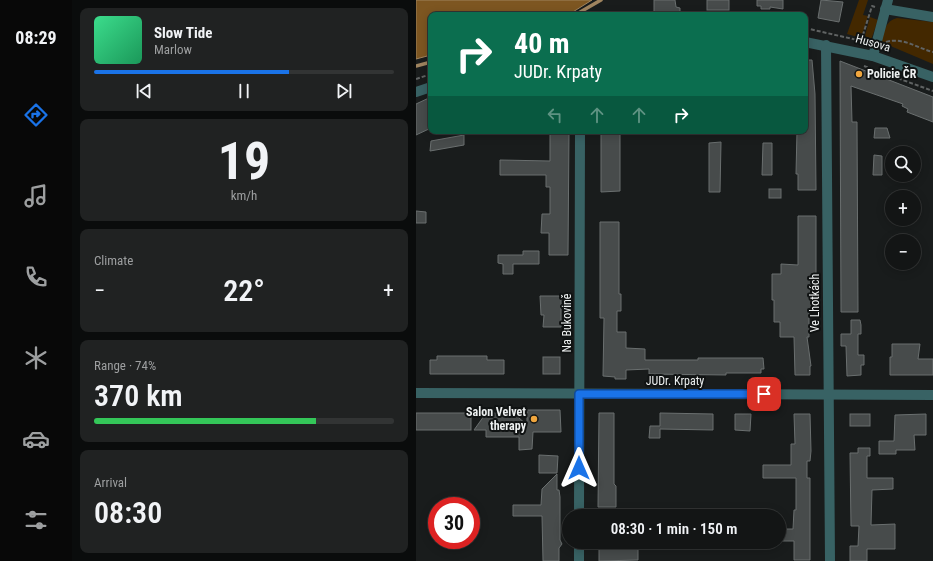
<!DOCTYPE html>
<meta charset="utf-8">
<style>
body{margin:0;font-family:"Roboto Condensed",sans-serif;background:#202222;color:#f1f3f6;height:100vh;display:flex;flex-direction:column;font-size:15px;white-space:nowrap}
*{box-sizing:border-box;margin:0}
p{font-size:13px;color:#9d9fa0}
.icon{flex:none;width:22px;height:22px;fill:none;stroke:currentColor;stroke-width:2;stroke-linecap:round;stroke-linejoin:round}
.map{position:relative;flex:1;overflow:hidden}
.drawer{display:flex;flex-direction:column;gap:8px;padding:8px;background:#0a0c0c;width:344px}
.drawer>*{flex:none}
.top-card{position:absolute;left:12px;top:12px;width:380px;height:122px;border-radius:8px;box-shadow:0 2px 10px #0003,0 0 0 1px #323434;background:#0b6e4f;color:#fff;overflow:hidden}
.tools{position:absolute;left:469px;top:146px;display:grid;gap:8px}
.tools a{display:grid;place-items:center;width:36px;height:36px;border-radius:50%;background:#131515;box-shadow:0 2px 10px #0003,0 0 0 1px #323434;font-size:20px}
.speed{position:absolute;left:12px;top:497px;display:flex;gap:8px;font-size:20px;font-weight:700;text-align:center}
.speed>*{display:grid;place-content:center;width:52px;height:52px;border-radius:50%;background:#131515;box-shadow:0 2px 10px #0003,0 0 0 1px #323434;line-height:1}
.speed .limit{border:6px solid #d22;background:#fff;color:#111}
.pin{position:absolute;display:grid;place-items:center;width:34px;height:34px;color:#fff;margin:-17px;border-radius:8px;box-shadow:0 2px 6px #0006}
.me{position:absolute;width:44px;margin:-22px;rotate:0deg;stroke-linejoin:round;filter:drop-shadow(0 0 3px #0008)}
.turn{display:flex;align-items:center;gap:14px;height:84px;padding:0 20px;font-size:18px}
.turn .icon{width:52px;height:52px;stroke-width:2.5}
.turn b{display:block;font-size:28px;line-height:34px}
.lanes{display:flex;align-items:center;height:38px;padding:0 20px;background:#0003;justify-content:center;gap:20px;direction:ltr}
.lanes .off{opacity:.35}
.big{font-size:30px;font-weight:600;line-height:1.1}
.drawer .card{flex:1;display:flex;flex-direction:column;justify-content:center;gap:6px;min-width:0;padding:0 14px;border-radius:8px;background:#202222}
.drawer .dial{align-items:center;gap:0}
.dial b{font-size:52px;line-height:1}
.song{display:flex;align-items:center;gap:12px}
.cover{width:48px;height:48px;border-radius:6px;background:linear-gradient(135deg,hsl(150 70% 55%),hsl(150 70% 35%))}
.played{height:4px;border-radius:2px;background:linear-gradient(90deg,#1a73e8 65%,#323434 65%)}
.keys{display:flex;justify-content:space-around;direction:ltr}
.heat{display:flex;justify-content:space-between;align-items:center;font-size:22px;direction:ltr}
.charge{height:6px;border-radius:3px;background:linear-gradient(90deg,#34c759 74%,#323434 0)}
.trip{position:absolute;left:146px;top:509px;width:224px;height:40px;border-radius:20px;background:#131515;box-shadow:0 2px 10px #0003,0 0 0 1px #323434;font-weight:600;line-height:40px;text-align:center}
main{display:flex;flex:1;min-height:0}
.tab-bar{display:flex;flex-direction:column;width:72px;justify-content:space-around;align-items:center;background:#080808;color:#9d9fa0}
.tab-bar .icon{width:28px;height:28px}
.tab-bar .current{color:#1a73e8}
.tab-bar b{font-size:18px;color:#f1f3f6}
.map>svg:first-child{display:block}
.green{fill:#432800}
.water{fill:#7d5621;stroke:#9f845f}
.lines{fill:none;stroke-linecap:round;stroke-linejoin:round}
.stream{stroke:#9f845f;stroke-width:3.5}
.building{fill:#474b4b;stroke:#6a6f6f}
.path{stroke:#606363;stroke-width:2;stroke-dasharray:4 2;stroke-linecap:butt}
.minor{stroke:#386264;stroke-width:10}
.route-casing{stroke:#114b97;stroke-width:10}
.route{stroke:#1a73e8;stroke-width:7}
.poi-dot{fill:#f0a63e;stroke:#101313;stroke-width:1.5}
.labels{text-anchor:middle;stroke-width:4;stroke-linejoin:round;paint-order:stroke}
.street-label{font-size:12px;fill:#edf0f0;stroke:#101313}
.poi-label{font-size:12px;font-weight:bold;fill:#edf0f0;stroke:#101313;text-anchor:start}
</style>
<main>
<nav class="tab-bar">
<b>08:29</b>
<svg class="icon current" aria-label="directions" viewBox="0 0 24 24"><path d="M12 3l9 9-9 9-9-9zM9 14v-3h6M13 9l2 2-2 2"/></svg>
<svg class="icon" aria-label="music" viewBox="0 0 24 24"><path d="M9 18V5l10-2v13"/><circle cx="6" cy="18" r="3"/><circle cx="16" cy="16" r="3"/></svg>
<svg class="icon" aria-label="phone" viewBox="0 0 24 24"><path d="M5 4h4l2 5-3 2q2 4 5 5l2-3 5 2v4C11 20 4 13 5 4z"/></svg>
<svg class="icon" aria-label="climate" viewBox="0 0 24 24"><path d="M12 3v18M4 7l16 10M4 17L20 7"/></svg>
<svg class="icon" aria-label="car" viewBox="0 0 24 24"><path d="M5 17H2v-5l4-1 3-4h7l3 4 3 1v5h-3M9 17h6M6 11h13"/><circle cx="7" cy="17" r="2"/><circle cx="17" cy="17" r="2"/></svg>
<svg class="icon" aria-label="filters" viewBox="0 0 24 24"><path d="M4 7h16M4 17h16"/><circle cx="9" cy="7" r="2"/><circle cx="15" cy="17" r="2"/></svg>
</nav>
<section class="drawer">
<div class="card">
<div class="song"><i class="cover"></i><div><b>Slow Tide</b><p>Marlow</p></div></div>
<div class="played"></div>
<div class="keys"><svg class="icon" aria-label="previous" viewBox="0 0 24 24"><path d="M18 5L8 12l10 7zM5 5v14"/></svg><svg class="icon" aria-label="pause" viewBox="0 0 24 24"><path d="M8 5v14M16 5v14"/></svg><svg class="icon" aria-label="next" viewBox="0 0 24 24"><path d="M6 5l10 7-10 7zM19 5v14"/></svg></div>
</div>
<div class="card dial"><b>19</b><p>km/h</p></div>
<div class="card"><p>Climate</p>
<div class="heat"><a>−</a><b class="big">22°</b><a>+</a></div>
</div>
<div class="card"><p>Range · 74%</p><b class="big">370 km</b><div class="charge"></div></div>
<div class="card"><p>Arrival</p><b class="big">08:30</b></div>
</section>
<div class="map">
<svg width="517" height="561" viewBox="0 0 517 561">
<rect width="100%" height="100%" fill="#191c1c"/>
<!-- green -->
<g class="green">
<path d="M443 0H452L447 15 452 16 445 38 431 34Z"/>
<path d="M454 17 462 20 455 40 448 39Z"/>
<path d="M481 18 517 22V64L465 42C468 32 469 21 481 18Z"/>
</g>
<!-- water -->
<path class="water" d="M0 0H176L152 15H15V55L0 59Z"/>
<g class="lines">
<!-- stream -->
<g class="stream">
<path d="M159 15 185 0"/>
<path d="M0 66 15 62"/>
</g>
</g>
<!-- building -->
<g class="building">
<path d="M238 0H259L260 7 264 8V15H238Z"/>
<rect x="291" y="0" width="22" height="10"/>
<path d="M341 0H367V9L354 7V9H345V6H341Z"/>
<path d="M405 0 427 2 423 22 402 18Z"/>
<path d="M389 60H396L399 94 400 190H382V174H380L381 131H389Z"/>
<path d="M424 61 517 97V122L491 112 492 109 486 106 487 104 435 86 436 122H441L442 312H425Z"/>
<path d="M15 97V128L0 135V104Z"/>
<path d="M459 128H471L474 138H458Z"/>
<path d="M134 131H153L152 255H133V233H125L126 214H134V187H130V175H84V160L134 161Z"/>
<path d="M185 131H204V191L185 192Z"/>
<path d="M48 135V145L14 151 15 141Z"/>
<path d="M305 142 304 192H293V143Z"/>
<path d="M347 143H356V175H346Z"/>
<path d="M458 155 466 156V175H457Z"/>
<rect x="353" y="189" width="12" height="9"/>
<path d="M0 211 10 212V223H0Z"/>
<path d="M382 216H400V312H393V337H391L395 366H394V375H379L378 337H364V322H358V300H356V274H365V264L382 265Z"/>
<path d="M184 222H203V294H205V311H201V332H210V348L229 349V360H282V358H347L348 369H345V373H310V375L233 374V369L210 370V379H199V377L187 376 188 318H184Z"/>
<path d="M107 251H123V264H97V274H87V264L82 263V255H107Z"/>
<path d="M124 296H145V327H127L128 315H125Z"/>
<path d="M435 320H444L445 325V334H442V355H448V365H445V375L431 376 430 346H425V334H435Z"/>
<path d="M476 344H504L502 359H517V375H474V357H476Z"/>
<path d="M21 356H71V360H88V374H14V360H21Z"/>
<rect x="127" y="357" width="17" height="17"/>
<path d="M73 409 77 413H90L94 410 111 425V410H144L145 432H117L116 449 103 450V437H70V430H58Z"/>
<rect x="0" y="413" width="55" height="17"/>
<path d="M183 413H198V484L200 486V507H182Z"/>
<path d="M244 413 297 414V430L244 429V438H233L234 426H244Z"/>
<path d="M319 414H335L334 431 319 430Z"/>
<path d="M378 414H394L395 451 394 461H391V478H394V560H378V541H363V529H377L378 510H380V478H347V465H375V444H379Z"/>
<rect x="434" y="414" width="20" height="12"/>
<path d="M510 414V435H498L499 450H480V454H463V441H478L479 415Z"/>
<path d="M442 448H454V456H451V478H477V489L456 490 455 525 479 524V549H451V561H434V546H442L443 526H435L434 453H442Z"/>
<path d="M123 455 142 456 141 473H123Z"/>
<path d="M141 474V490H143L144 497V540L146 544 143 548V561H127L126 516H97V505H125L126 489Z"/>
<path d="M183 542H199V549H222V560L183 561Z"/>
</g>
<g class="lines">
<!-- path -->
<g class="path">
<path d="M389 28 450 42"/>
<path d="M445 41 456 6 459 7"/>
<path d="M470 42C487 37 501 48 517 52"/>
<path d="M448 66 517 91"/>
<path d="M0 79 15 74"/>
<path d="M153 538V520"/>
</g>
<!-- minor -->
<g class="minor">
<path d="M469 9 517 17"/>
<path d="M389 42 457 56 517 77"/>
<path d="M410 45 414 561"/>
<path d="M457 56 472 0"/>
<path d="M0 92 15 87"/>
<path d="M0 393 517 395"/>
<path d="M163 516 164 131"/>
<path d="M163 561V542"/>
</g>
</g>
<g class="lines">
<defs>
<path id="route" d="M163 468V394H348"/>
</defs>
<!-- route casing -->
<use href="#route" class="route-casing"/>
<!-- route -->
<use href="#route" class="route"/>
</g>
<!-- markers -->
<g class="poi-dot">
<circle cx="443" cy="74" r="4"/>
<circle cx="118" cy="419" r="4"/>
</g>
<g class="labels">
<!-- street labels -->
<g class="street-label">
<text transform="translate(457 43) rotate(16)" y="4">Husova</text>
<text transform="translate(399 303) rotate(-90)" y="4">Ve Lhotkách</text>
<text transform="translate(151 323) rotate(-90)" y="4">Na Bukovině</text>
<text x="259" y="385">JUDr. Krpaty</text>
</g>
<!-- poi labels -->
<g class="poi-label">
<text x="451" y="78">Policie ČR</text>
<text x="110" y="416" text-anchor="end">Salon Velvet<tspan x="110" dy="14">therapy</tspan></text>
</g>
</g>
</svg>
<div class="tools">
<a><svg class="icon" aria-label="search" viewBox="0 0 24 24"><circle cx="10" cy="10" r="6"/><path d="M15 15l6 6"/></svg></a>
<a>+</a>
<a>−</a>
</div>
<div class="speed"><div class="limit">30</div></div>
<div class="pin" style="left:348px;top:394px;background:#d93025"><svg class="icon" aria-label="arrive" viewBox="0 0 24 24"><path d="M6 21V4h12l-3 4 3 4H6"/></svg></div>
<svg class="me" style="left:163px;top:468px" viewBox="-20 -20 40 40"><path d="M0-17L14 15 0 8-14 15z" fill="#1a73e8" stroke="#fff" stroke-width="4"/></svg>
<div class="trip">08:30 · 1 min · 150 m</div>
<div class="top-card">
<div class="turn"><svg class="icon" aria-label="right" viewBox="0 0 24 24"><path d="M7 20v-9h11M14 6l5 5-5 5"/></svg><div><b>40 m</b>JUDr. Krpaty</div></div>
<div class="lanes"><svg class="icon off" aria-label="left" viewBox="0 0 24 24"><path d="M17 20v-9H6M10 6l-5 5 5 5"/></svg><svg class="icon off" aria-label="ahead" viewBox="0 0 24 24"><path d="M12 20V5M6 11l6-6 6 6"/></svg><svg class="icon off" aria-label="ahead" viewBox="0 0 24 24"><path d="M12 20V5M6 11l6-6 6 6"/></svg><svg class="icon" aria-label="right" viewBox="0 0 24 24"><path d="M7 20v-9h11M14 6l5 5-5 5"/></svg></div>
</div>
</div>
</main>
